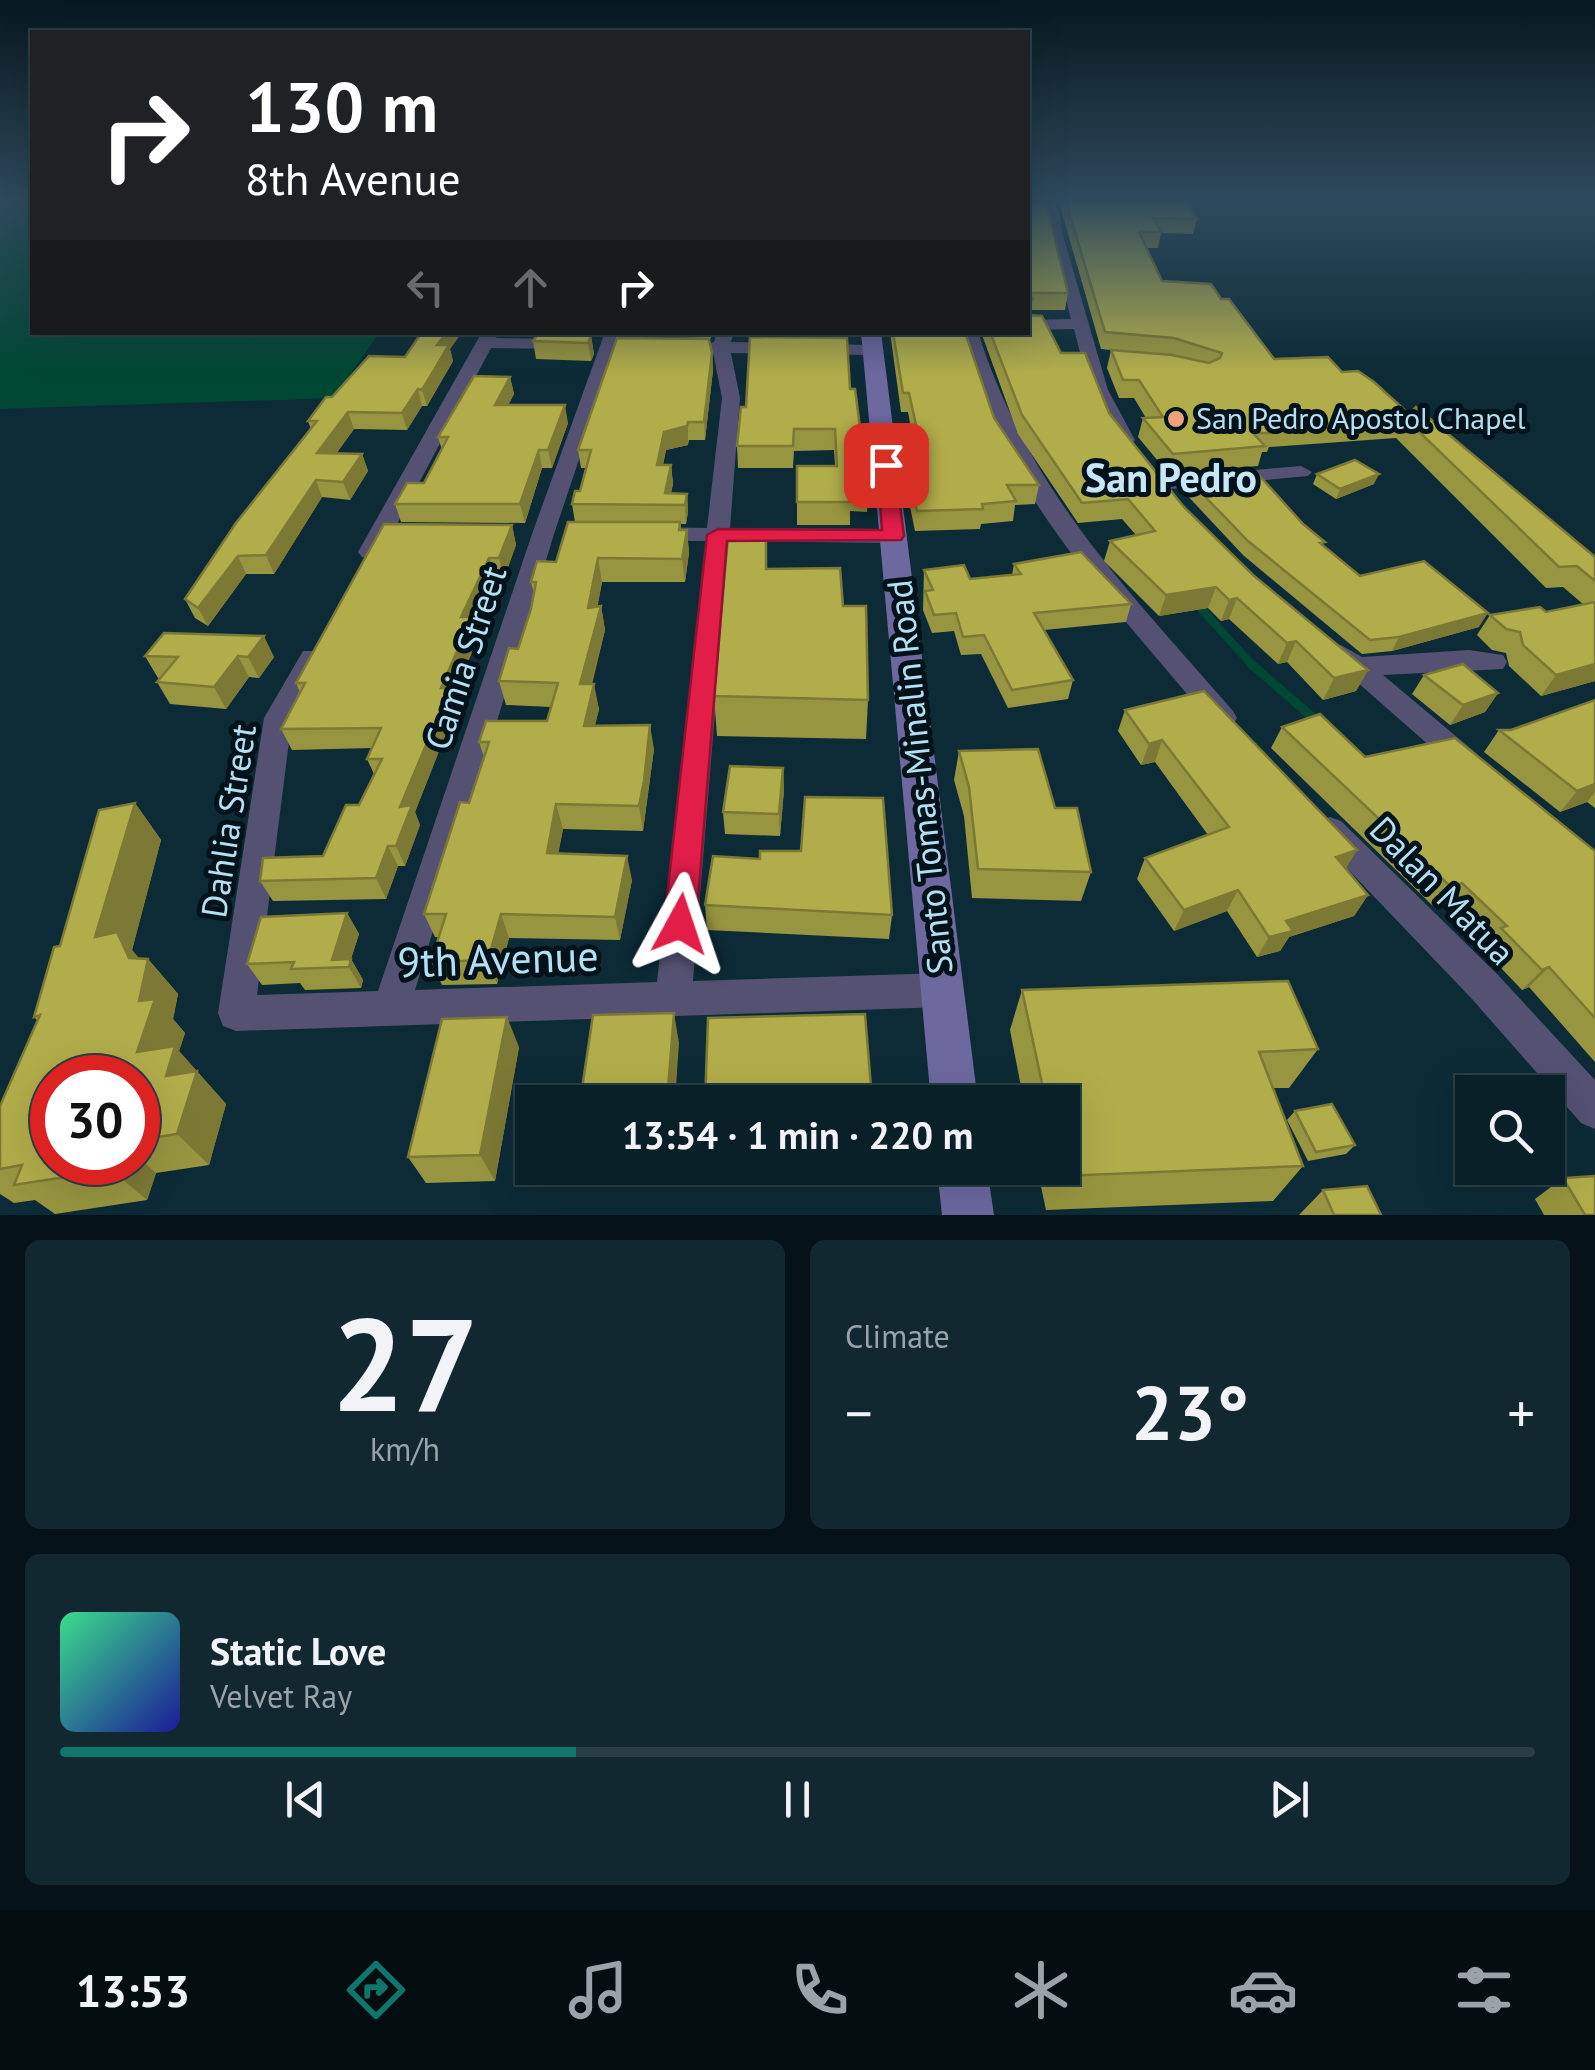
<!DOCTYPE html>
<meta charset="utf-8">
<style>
body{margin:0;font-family:"PT Sans",sans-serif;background:#122831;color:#f1f3f6;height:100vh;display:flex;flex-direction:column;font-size:38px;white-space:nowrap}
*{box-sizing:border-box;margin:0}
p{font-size:32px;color:#99a3a8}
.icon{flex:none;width:55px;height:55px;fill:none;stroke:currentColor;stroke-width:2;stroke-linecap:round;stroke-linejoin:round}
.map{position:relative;height:1215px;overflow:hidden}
.sheet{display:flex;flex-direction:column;gap:25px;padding:25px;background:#051217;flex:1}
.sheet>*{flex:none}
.top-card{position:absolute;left:30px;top:30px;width:1000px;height:305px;border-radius:0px;box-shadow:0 10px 40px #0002,0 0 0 2px #293e46;background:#202124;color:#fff;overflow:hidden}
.tools{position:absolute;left:1455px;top:1075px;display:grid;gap:20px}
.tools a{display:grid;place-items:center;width:110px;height:110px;border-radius:0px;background:#092029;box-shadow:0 10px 40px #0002,0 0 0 2px #293e46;font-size:50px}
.speed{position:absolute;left:30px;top:1055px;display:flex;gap:20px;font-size:50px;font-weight:700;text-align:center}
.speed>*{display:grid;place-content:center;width:130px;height:130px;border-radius:50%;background:#092029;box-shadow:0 10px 40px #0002,0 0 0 2px #293e46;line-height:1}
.speed .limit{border:15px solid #d22;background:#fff;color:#111}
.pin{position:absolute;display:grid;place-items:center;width:85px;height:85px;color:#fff;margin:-42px;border-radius:20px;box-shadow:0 5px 15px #0006}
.me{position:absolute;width:110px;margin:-55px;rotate:5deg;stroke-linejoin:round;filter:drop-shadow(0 0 8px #0008)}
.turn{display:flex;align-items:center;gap:35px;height:210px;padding:0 50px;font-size:45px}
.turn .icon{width:130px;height:130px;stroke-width:2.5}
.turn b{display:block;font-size:70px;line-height:85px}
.lanes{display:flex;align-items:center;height:95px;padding:0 50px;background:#0003;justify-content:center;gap:50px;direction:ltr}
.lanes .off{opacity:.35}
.big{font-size:75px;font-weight:700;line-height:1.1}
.sheet .widget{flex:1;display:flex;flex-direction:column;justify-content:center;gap:15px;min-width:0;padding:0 35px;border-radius:15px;background:#122831}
.sheet .dial{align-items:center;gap:0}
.dial b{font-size:130px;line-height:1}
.song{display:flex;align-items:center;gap:30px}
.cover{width:120px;height:120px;border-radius:15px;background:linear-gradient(135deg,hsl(150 70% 55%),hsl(240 70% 35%))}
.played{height:10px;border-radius:5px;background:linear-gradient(90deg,#0f766e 35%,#293e46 35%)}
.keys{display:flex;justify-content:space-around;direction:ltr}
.heat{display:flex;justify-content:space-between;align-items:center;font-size:55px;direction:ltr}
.sheet .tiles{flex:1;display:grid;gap:25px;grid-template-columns:1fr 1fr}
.widget:last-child{grid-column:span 2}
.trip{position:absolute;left:515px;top:1085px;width:565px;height:100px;border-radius:0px;background:#092029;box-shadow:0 10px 40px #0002,0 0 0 2px #293e46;font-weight:700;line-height:100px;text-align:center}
.dock{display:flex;height:160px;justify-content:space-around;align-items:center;background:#040d10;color:#99a3a8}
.dock .icon{width:70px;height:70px}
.dock .on{color:#0f766e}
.dock b{font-size:45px;color:#f1f3f6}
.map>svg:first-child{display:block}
.water{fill:#014834}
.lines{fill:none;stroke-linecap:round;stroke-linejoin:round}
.stream-far1{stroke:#014834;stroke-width:8}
.stream{stroke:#014834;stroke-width:9}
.street{fill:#545173;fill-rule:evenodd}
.secondary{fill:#6d689e;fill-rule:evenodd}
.wall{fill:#989540;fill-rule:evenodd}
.shaded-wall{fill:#7c7934}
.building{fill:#b1ad4b;stroke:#7c7934;stroke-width:2.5}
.route{fill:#e11d48;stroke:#92132f;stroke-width:2.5}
.poi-dot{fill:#f0a27a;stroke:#01121a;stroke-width:4}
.labels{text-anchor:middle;stroke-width:10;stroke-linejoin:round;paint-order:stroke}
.far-poi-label{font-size:30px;fill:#b4e0f4;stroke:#01121a;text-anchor:start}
.street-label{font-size:35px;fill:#b4e0f4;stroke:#01121a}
.quarter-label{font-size:40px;font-weight:bold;fill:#c5e7f7;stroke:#01121a}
.near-street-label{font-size:42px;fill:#b4e0f4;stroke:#01121a}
</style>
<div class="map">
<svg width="1595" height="1215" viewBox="0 0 1595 1215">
<rect width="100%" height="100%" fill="#0c2b37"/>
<!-- water -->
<path class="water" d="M0 202H32V332L379 333 334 398 0 409Z"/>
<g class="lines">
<!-- stream-far1 -->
<path class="stream-far1" d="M1196 603 1253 666"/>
<!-- stream -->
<path class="stream" d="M1250 663 1318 722"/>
<!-- street -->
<g class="street">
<path d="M1044 202H1058L1062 232 1108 390 1135 440 1132 444 1125 446C1099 437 1081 355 1074 329L1028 330V320L1071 319 1048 232Z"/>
<path d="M482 332H499L496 338 565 339 574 344 565 349 491 348 382 552 370 559 362 557 358 552Z"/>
<path d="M605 332H622L554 534 415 990 657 982 706 541H655L644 534 655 527 707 528 722 398 713 352 696 347 714 342 717 332H734L731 342 873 345 882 350 873 355 731 353 740 398 730 528 893 529 904 536 893 543 729 541 693 981 943 973 956 978 961 990 956 1002 943 1007 236 1031 223 1026 218 1013 264 718 303 651H321L325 657 292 718 257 995 378 991 532 534Z"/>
<path d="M961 332H978C1030 494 1125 586 1233 711L1237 718 1233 725 1223 728 1213 725C1139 635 1054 547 1000 441 983 406 972 370 961 332Z"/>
<path d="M1301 466 1312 472 1308 476 1159 490 1148 484 1159 478Z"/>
<path d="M1341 645 1362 657 1469 650 1503 655 1507 662 1503 669 1383 675 1476 753 1481 761 1476 769 1466 772 1456 769 1332 660 1328 654 1332 648Z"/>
<path d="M1330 817 1341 821 1498 975 1595 1080V1129L1581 1123 1472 999 1319 839 1314 830 1319 821Z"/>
</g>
<!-- secondary -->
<g class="secondary">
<path d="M861 332H881L978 1102H931Z"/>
<path d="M937 1168H987L994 1215H942Z"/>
</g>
</g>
<!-- wall -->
<g class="wall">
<path d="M1028 202 1068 293 1065 310H1031L1030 315 1183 506 1253 575 1368 670 1356 691 1323 700 1287 662 1278 664 1229 619 1221 621 1208 608 1159 616 1104 561 1110 541 1136 535 1122 519 1078 523 1018 434 981 332H1028Z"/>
<path d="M1059 202H1186L1197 219 1193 234 1161 233 1158 248H1146L1162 281 1221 299 1274 359 1342 372 1409 414 1595 557V681L1541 696 1509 666 1506 653 1492 650 1477 635 1490 615 1546 612 1583 604 1563 587 1546 588 1396 438 1269 447 1267 452H1262L1258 466 1168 473 1138 437 1143 418H1146L1134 398H1119L1107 368 1111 350 1101 349Z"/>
<path d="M422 332H462L450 349 453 361 427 406H422L407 430 354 429 336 454H362L368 471 350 500 322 497 274 574H246L208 626 195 618 185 599 311 429 308 421 332 397 405 357Z"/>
<path d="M550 332H601L600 336H591L594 354 591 361 536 359 533 341 550 335Z"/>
<path d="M623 332H712L711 338 625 336Z"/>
<path d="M751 332H819V338L850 389 868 489 867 512 850 511V525H797V466H835L834 450 794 451 793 468H738L737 446 746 407Z"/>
<path d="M890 332H965L994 418 1039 485 1035 504 1015 505 1013 521 981 524 980 529 915 531 908 497 909 477H913L908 454 910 434H912L908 412H901Z"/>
<path d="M712 353 713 370 705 440H689L688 445 666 450 663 465H671L673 484 671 493 687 494 688 512 686 524H681V530H687L689 553 685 582H602L597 607 601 606 605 630 592 684 599 709 595 725 654 749 643 831 563 829 558 853 632 880 620 940 509 938 497 984 442 985 431 962 439 937H435L424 914 469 803 484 757 479 742 547 721 551 707 506 705 499 681 518 649 531 609 534 594 531 582 556 562 575 522 572 504 580 491 586 468H581L578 450Z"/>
<path d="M510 377 514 394 508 405 568 423 552 468H542L525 523 401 522 395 504 424 483 442 450 438 437Z"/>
<path d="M1317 474 1374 484 1336 499 1313 484Z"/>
<path d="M1188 479 1323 546 1360 576 1479 627 1392 651 1362 654 1243 555 1184 492Z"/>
<path d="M512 525 516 545 504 578 494 577 474 623 478 638 453 697 456 708 415 812 420 825 405 866H398L386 899 273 901 260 881 323 856 359 805 374 774 367 759 372 748 292 750 281 729 300 692 296 683Z"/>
<path d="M766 537 767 569 868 700 866 739 717 736 714 696Z"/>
<path d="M1014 564 1131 604 1126 622 1044 630 1073 680 1068 699 1008 708 981 654 961 655 954 631 932 633 923 610 924 570 970 579 1012 575Z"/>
<path d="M164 633 274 657 259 678 249 677 226 709 170 704 157 682 161 678H158L145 656Z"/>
<path d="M1424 675 1498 693 1485 712 1450 725 1412 694Z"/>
<path d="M1595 700V808L1587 802 1560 812 1484 752 1499 730H1511Z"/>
<path d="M1125 710 1346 868 1368 895 1354 916 1289 937 1280 951 1257 957 1227 911 1174 931 1137 879 1145 858 1208 835 1155 762 1141 765 1118 731Z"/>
<path d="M1282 727 1365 757 1595 851V1062L1529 987 1522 990 1483 949 1487 944 1446 904 1436 909 1271 748Z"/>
<path d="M959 751 1091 872 1081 901 972 898 964 816 954 780Z"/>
<path d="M783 768 784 790 780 836 725 834 723 812Z"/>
<path d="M135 803 161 840 132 950 139 959H148L178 994 173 1019 185 1033 179 1051 226 1104 209 1165 156 1173 147 1200 55 1214 35 1200 14 1203 0 1194V1106L38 1021 34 1017 60 946ZM52 1078H138V1162Z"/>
<path d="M705 905 892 915 889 939 707 930Z"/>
<path d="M347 913 359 934 351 959 363 980 361 988 305 990 300 983 262 985 247 964Z"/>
<path d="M1022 990 1318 1049 1289 1088H1273L1303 1166 1273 1201 1046 1210 1037 1168H1062V1102H1024L1010 1030Z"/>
<path d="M519 1047 495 1181 426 1183 408 1157Z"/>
<path d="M872 1099V1102H705Z"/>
<path d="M1295 1111 1355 1145 1346 1154 1308 1161 1287 1120Z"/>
<path d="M1563 1178 1595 1215H1544L1535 1199Z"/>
<path d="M1323 1190 1381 1215H1299Z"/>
</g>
<!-- shaded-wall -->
<g class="shaded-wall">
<path d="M1033 299 1030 316 1028 318V302Z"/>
<path d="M447 332H462L450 349 453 361 427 406 422 390 437 345Z"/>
<path d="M591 336 594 354 591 361 588 343Z"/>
<path d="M712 353 713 370 705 440 704 422Z"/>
<path d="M510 377 514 394 499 423 495 405Z"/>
<path d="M418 389 422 406 407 430 402 413Z"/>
<path d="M565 405 568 423 552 468 548 450Z"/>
<path d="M348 412 354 429 323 471 317 453Z"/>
<path d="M688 422V445L666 450 659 484 657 465 664 432Z"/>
<path d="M539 450 542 468 525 523 520 504Z"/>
<path d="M362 454 368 471 350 500 343 482Z"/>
<path d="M671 465 673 484 668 505 665 493Z"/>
<path d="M1379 474 1374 484 1336 499 1340 489Z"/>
<path d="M316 480 322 497 274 574 266 555Z"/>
<path d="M687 494 688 512 686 524 685 505Z"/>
<path d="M512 525 516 545 504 578 499 558Z"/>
<path d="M687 530 689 553 685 582 682 559Z"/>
<path d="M238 556 246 574 208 626 198 608Z"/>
<path d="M489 558 494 577 474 623 478 638 453 697 456 708 415 812 420 825 405 866 396 846 400 807 441 688 461 617Z"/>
<path d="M598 558 602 582 593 632 588 608Z"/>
<path d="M1216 587 1208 608 1159 616 1166 595Z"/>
<path d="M1237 598 1229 619 1221 621 1229 600Z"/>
<path d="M601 606 605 630 585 708 580 684Z"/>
<path d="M1488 613 1479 627 1392 651 1399 637Z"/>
<path d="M264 636 274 657 259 678 248 657Z"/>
<path d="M1296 641 1287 662 1278 664 1287 643Z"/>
<path d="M238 656 249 677 226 709 214 687Z"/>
<path d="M1595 664V681L1541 696 1556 675Z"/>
<path d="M1368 670 1356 691 1323 700 1334 678Z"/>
<path d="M594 684 599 709 589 750 584 726Z"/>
<path d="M1498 693 1485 712 1450 725 1463 705Z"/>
<path d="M650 725 654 749 643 831 639 806Z"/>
<path d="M1162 740 1155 762 1141 765 1149 744Z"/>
<path d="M783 768 784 790 780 836 779 814Z"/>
<path d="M1595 784V792L1587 802 1560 812 1577 791Z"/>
<path d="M135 803 161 840 132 950 147 967 148 959 178 994 173 1019 185 1033 179 1051 226 1104 209 1165 177 1134 137 1052 139 1001 95 937Z"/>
<path d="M556 804 563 829 554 877 547 853Z"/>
<path d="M388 846 398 866 386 899 376 878Z"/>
<path d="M1357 850 1344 872 1336 857Z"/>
<path d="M627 856 632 880 620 940 615 917Z"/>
<path d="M1462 883 1446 904 1436 909 1452 888Z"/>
<path d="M1238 890 1227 911 1174 931 1184 910Z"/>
<path d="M1368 895 1354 916 1289 937 1280 951 1257 957 1269 937 1286 921Z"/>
<path d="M347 913 359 934 348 967 332 960Z"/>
<path d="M501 914 509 938 497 984 488 960Z"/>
<path d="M351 959 363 980 361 988 349 967Z"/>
<path d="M1549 967 1529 987 1522 990 1542 970Z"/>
<path d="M674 1013 679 1043 675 1102H667Z"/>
<path d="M507 1017 519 1047 495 1181 480 1155Z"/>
<path d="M138 1157 156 1173 147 1200 111 1170 114 1162H138Z"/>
</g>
<!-- building -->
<g class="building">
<path d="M1028 202H1046L1068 293H1030L1033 299 1028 302Z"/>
<path d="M1066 202H1186L1197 219 1153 218 1162 232H1139L1162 281 1211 284 1221 299H1229L1274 359 1328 357 1342 372 1358 371 1374 382 1409 414 1416 407 1595 557V581L1577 566 1559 567 1405 418 1271 428 1274 433H1253L1265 446 1173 454 1143 418 1163 417 1139 380H1123L1111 350 1172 355 1209 363 1220 358 1222 353 1174 338 1105 332Z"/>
<path d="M1028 308V315L1042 316 1061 353H1085L1109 413 1183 506 1253 575 1368 670 1334 678 1296 641 1287 643 1237 598 1229 600 1216 587 1166 595 1110 541 1155 531 1128 499 1082 503 1022 415 990 332H1028Z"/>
<path d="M422 332H447L437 345H449L422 390 418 389 402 413 348 412 317 453 362 454 343 482 316 480 266 555 238 556 198 608 185 599 236 523 317 421H308L326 397H332L369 356 405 357Z"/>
<path d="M893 332H965L994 418 1039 485H1007L1016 501 982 504 983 509 917 511 909 477H919L910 434H918L909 393H903Z"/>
<path d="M537 335 591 336 588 343 533 341Z"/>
<path d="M750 337 847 338 850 389H855L868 489H849L850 502H797V466H837L835 429H794L793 446H737L741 407H746Z"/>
<path d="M617 338 709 339 712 353 704 422H688L687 426 664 432 657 465H671L665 493 687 494 685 505 572 504 575 491H580L591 450H578Z"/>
<path d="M474 376 510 377 495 405H565L548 450H539L520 504H395L407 483H424L448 437H438Z"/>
<path d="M1355 460 1379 474 1340 489 1317 474Z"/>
<path d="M1257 473 1303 524 1325 542 1320 543 1360 576 1424 561 1488 613 1399 637 1370 640 1248 541 1188 479Z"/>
<path d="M568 522H680L679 530H687L682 559 598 558 588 608 601 606 580 684H594L584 726 650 725 644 781 639 806 556 804 547 853 627 856 615 917 501 914 488 960 431 962 446 914H424L460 802 469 803 489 742H479L486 721H547L558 683 499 681 509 648 518 649 531 609 536 582H531L537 561 556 562Z"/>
<path d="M384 524 512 525 499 558H489L461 617H472L441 688H450L400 807 412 805 396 846H388L376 878 260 881 263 858 323 856 346 805H359L382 759H367L381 728 281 729 305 683H296Z"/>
<path d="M728 537H766V569L840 568 843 606H866L868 700 714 696Z"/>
<path d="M1081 552 1131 604 1034 613 1073 680 1012 690 984 635 963 637 956 613 934 615 925 591 933 590 924 570 964 565 970 579 1021 574 1014 564Z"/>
<path d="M1595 602V664L1556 675 1523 645 1520 632 1506 629 1490 615 1540 607 1546 612Z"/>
<path d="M164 633 264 636 248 657 238 656 214 687 157 682 178 657 145 656Z"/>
<path d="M1463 664 1498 693 1463 705 1424 675Z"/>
<path d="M1204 691 1357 850 1336 857 1368 895 1286 921 1293 931 1269 937 1238 890 1184 910 1145 858 1229 827 1162 740 1149 744 1125 710Z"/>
<path d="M1595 700V784L1577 791 1499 730H1511Z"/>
<path d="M1320 714 1365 757 1455 738 1595 851V1018L1549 967 1542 970 1501 928 1507 926 1462 883 1452 888 1282 727Z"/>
<path d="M1038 749 1055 808H1077L1091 872 978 869 969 787 959 751Z"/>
<path d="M730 766 783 768 779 814 723 812Z"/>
<path d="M805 797 883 798 892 915 705 905 713 856 760 859V851H801Z"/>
<path d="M135 803 95 937 117 932 129 958 148 959 139 1001 155 999 137 1052 175 1046 166 1076 197 1071 177 1134 138 1140V1078H52V1162H114L111 1170 14 1185 22 1165 0 1169V1106L40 1015 34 1017 54 947 60 946 99 810Z"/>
<path d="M347 913 332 960 351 959 349 967 291 969 294 962 247 964 261 917Z"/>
<path d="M1288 981 1318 1049 1259 1052 1303 1166 1062 1176 1060 1168H1062V1102H1046L1022 990Z"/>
<path d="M674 1013 667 1102H580L593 1015Z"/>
<path d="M865 1014 872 1099 771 1102H705L708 1018Z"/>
<path d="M507 1017 480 1155 408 1157 442 1019Z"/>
<path d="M1332 1104 1355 1145 1316 1152 1295 1111Z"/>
<path d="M1595 1176V1215H1585L1563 1178Z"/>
<path d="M1367 1186 1381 1215H1334L1323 1190Z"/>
</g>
<!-- sky -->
<linearGradient id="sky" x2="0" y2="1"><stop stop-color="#07181e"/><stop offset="0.54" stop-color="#2e4a5e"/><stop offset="1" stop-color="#2e4a5e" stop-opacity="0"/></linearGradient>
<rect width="1595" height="372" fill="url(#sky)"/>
<!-- route -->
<path class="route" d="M886 460 895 465 904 536 901 540 727 541 696 924 691 934 680 938 669 934 664 924 707 535 718 529 882 530 877 465Z"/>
<!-- markers -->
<circle class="poi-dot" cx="1176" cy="419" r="10"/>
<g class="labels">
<!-- far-poi labels -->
<g class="far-poi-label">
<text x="1196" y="429">San Pedro Apostol Chapel</text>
</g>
<!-- street labels -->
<g class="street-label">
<text transform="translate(466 658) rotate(-72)" y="12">Camia Street</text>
<text transform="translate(920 777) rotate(-96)" y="12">Santo Tomas-Minalin Road</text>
<text transform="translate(229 821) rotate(-81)" y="12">Dahlia Street</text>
<text transform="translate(1442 891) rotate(46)" y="12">Dalan Matua</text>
</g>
<!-- quarter labels -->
<g class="quarter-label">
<text x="1171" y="492">San Pedro</text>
</g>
<!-- near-street labels -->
<g class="near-street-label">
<text transform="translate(498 959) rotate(-2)" y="15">9th Avenue</text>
</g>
</g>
</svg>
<div class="tools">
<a><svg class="icon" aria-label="search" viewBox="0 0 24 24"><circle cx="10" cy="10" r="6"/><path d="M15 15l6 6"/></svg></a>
</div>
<div class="speed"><div class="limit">30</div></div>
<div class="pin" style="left:886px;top:465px;background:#d93025"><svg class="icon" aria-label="arrive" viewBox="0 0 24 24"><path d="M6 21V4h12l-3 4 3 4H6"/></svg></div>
<svg class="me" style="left:680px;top:924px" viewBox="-20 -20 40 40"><path d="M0-17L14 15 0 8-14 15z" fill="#e11d48" stroke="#fff" stroke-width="4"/></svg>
<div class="trip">13:54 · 1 min · 220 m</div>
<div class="top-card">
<div class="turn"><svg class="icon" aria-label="right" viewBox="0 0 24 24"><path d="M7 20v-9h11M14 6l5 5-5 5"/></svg><div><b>130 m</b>8th Avenue</div></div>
<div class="lanes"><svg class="icon off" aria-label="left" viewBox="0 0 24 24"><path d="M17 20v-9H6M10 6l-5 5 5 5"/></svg><svg class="icon off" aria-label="ahead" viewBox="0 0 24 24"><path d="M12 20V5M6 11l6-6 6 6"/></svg><svg class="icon" aria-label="right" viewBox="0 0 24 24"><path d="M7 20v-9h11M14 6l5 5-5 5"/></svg></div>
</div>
</div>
<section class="sheet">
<div class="tiles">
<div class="widget dial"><b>27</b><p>km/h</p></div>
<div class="widget"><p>Climate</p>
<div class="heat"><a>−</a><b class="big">23°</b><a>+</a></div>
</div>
<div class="widget">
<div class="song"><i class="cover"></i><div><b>Static Love</b><p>Velvet Ray</p></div></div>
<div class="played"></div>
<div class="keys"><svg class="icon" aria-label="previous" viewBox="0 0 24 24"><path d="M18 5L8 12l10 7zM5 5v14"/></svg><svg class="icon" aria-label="pause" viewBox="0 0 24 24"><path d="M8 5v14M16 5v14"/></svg><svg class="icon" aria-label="next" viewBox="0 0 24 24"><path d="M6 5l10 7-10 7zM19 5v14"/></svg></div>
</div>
</div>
</section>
<nav class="dock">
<b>13:53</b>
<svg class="icon on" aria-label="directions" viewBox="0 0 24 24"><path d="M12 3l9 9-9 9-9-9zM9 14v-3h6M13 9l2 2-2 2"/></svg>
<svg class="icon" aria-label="music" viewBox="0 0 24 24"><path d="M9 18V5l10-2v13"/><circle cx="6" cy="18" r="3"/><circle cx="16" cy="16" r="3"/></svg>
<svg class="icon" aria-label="phone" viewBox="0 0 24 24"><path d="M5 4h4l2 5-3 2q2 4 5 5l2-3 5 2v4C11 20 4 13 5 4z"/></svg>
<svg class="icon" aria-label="climate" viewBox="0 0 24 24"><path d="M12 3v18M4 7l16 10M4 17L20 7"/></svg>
<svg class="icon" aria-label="car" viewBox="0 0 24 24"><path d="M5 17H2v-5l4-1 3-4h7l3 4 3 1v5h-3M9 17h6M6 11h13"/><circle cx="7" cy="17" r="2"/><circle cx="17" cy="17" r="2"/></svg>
<svg class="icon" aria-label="filters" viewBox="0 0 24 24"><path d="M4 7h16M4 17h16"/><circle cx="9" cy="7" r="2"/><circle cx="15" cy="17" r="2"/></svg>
</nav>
